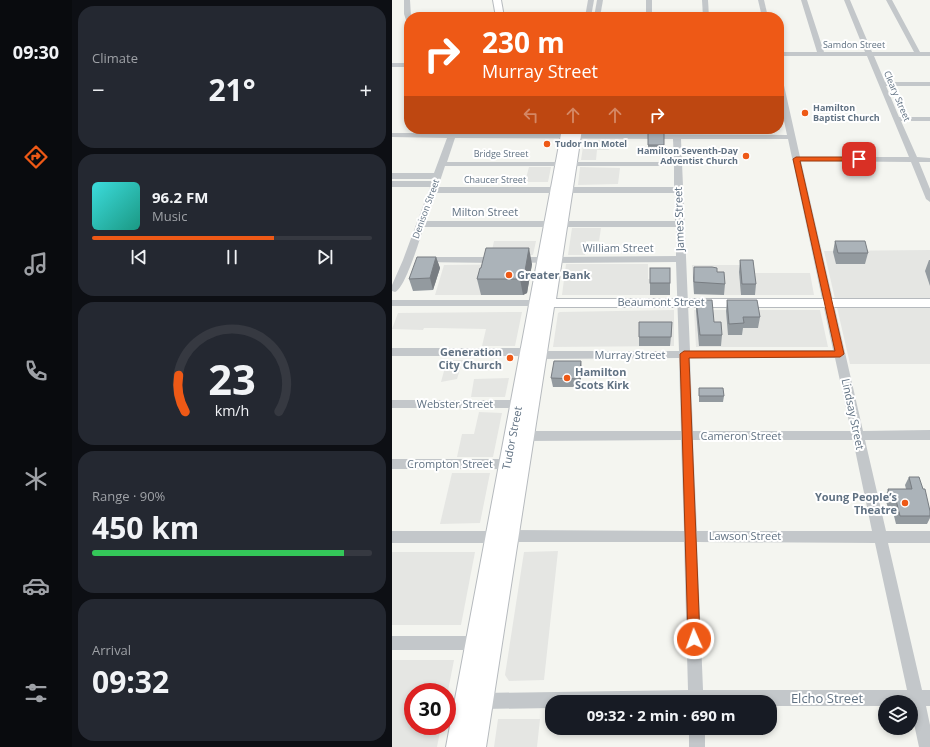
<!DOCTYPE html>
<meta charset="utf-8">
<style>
body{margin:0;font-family:"Open Sans",sans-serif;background:#242831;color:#f1f3f6;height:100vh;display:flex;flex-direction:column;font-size:15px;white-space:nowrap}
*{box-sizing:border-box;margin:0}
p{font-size:13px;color:#9ea1a6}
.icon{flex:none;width:22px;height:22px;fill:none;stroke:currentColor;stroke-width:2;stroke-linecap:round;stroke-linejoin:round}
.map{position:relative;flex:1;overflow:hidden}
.panel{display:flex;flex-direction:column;gap:6px;padding:6px;background:#0d0f14;width:320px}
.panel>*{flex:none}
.top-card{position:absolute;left:12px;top:12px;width:380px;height:122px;border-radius:16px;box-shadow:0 2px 6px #0003;background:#ee5916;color:#fff;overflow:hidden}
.fabs{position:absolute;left:486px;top:695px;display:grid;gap:8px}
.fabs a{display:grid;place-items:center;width:40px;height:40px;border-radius:50%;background:#171b24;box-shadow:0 2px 6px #0003;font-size:20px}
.speed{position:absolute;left:12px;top:683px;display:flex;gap:8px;font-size:20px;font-weight:700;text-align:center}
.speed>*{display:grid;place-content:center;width:52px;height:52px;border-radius:50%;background:#171b24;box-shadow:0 2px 6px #0003;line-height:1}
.speed .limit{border:6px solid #d22;background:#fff;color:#111}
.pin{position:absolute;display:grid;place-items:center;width:34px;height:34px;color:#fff;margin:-17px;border-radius:8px;box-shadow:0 2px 6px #0006}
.me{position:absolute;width:44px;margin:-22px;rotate:358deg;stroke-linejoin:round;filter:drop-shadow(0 0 3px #0008)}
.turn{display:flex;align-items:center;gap:14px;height:84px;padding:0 12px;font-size:18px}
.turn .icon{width:52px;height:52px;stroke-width:2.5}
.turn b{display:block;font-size:28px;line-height:34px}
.lanes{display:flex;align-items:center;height:38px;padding:0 12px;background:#0003;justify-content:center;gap:20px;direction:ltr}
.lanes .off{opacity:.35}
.big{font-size:30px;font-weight:700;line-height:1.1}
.panel .card{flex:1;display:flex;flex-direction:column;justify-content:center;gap:6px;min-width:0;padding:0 14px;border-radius:16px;background:#242831}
.panel .dial{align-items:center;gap:0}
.dial svg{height:104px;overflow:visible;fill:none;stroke:#363941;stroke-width:7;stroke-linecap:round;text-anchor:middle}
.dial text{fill:#f1f3f6;stroke:none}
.song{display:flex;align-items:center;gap:12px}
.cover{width:48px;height:48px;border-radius:6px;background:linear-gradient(135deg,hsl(180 70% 55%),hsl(170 70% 35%))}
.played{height:4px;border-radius:2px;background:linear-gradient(90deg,#ee5916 65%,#363941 65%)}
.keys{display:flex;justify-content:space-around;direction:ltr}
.heat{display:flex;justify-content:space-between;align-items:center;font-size:22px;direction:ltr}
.charge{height:6px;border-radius:3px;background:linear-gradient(90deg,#34c759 90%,#363941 0)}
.trip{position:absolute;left:153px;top:695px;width:232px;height:40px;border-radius:16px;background:#171b24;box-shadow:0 2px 6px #0003;font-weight:700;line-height:40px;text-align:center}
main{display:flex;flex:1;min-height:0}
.dock{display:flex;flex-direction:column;width:72px;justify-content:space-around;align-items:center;background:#090b0e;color:#9ea1a6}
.dock .icon{width:28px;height:28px}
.dock .active{color:#ee5916}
.dock b{font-size:18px;color:#f1f3f6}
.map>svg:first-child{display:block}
.built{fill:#e5e6e3}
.green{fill:#d4dcd1}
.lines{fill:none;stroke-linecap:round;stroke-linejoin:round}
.major-casing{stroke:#b6babe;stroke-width:2}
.minor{fill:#c3c7ca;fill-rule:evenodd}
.major{fill:#fff;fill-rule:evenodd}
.wall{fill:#939a9f}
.shaded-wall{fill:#787d82}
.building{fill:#abb3b9;stroke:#787d82}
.route{fill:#ee5916;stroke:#9b3a0e}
.poi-dot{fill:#ee5916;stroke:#fff;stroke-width:1.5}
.labels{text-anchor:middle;stroke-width:4;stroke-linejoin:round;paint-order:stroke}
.far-street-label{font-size:9px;fill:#617283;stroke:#fff}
.far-poi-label{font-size:9px;font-weight:bold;fill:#617283;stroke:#fff;text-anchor:start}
.street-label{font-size:11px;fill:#617283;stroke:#fff}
.poi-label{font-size:11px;font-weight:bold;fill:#617283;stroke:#fff;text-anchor:start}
.near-street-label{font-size:13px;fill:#617283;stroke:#fff}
</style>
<main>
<nav class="dock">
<b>09:30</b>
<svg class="icon active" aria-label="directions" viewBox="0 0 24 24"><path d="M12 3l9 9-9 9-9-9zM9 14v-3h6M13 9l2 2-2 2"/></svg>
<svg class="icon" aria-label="music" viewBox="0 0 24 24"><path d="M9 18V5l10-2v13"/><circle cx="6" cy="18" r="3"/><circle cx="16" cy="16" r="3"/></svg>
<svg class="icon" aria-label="phone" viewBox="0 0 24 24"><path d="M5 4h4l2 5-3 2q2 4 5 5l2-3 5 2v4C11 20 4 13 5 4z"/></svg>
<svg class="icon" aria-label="climate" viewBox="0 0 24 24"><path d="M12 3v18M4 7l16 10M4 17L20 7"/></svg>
<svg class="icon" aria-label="car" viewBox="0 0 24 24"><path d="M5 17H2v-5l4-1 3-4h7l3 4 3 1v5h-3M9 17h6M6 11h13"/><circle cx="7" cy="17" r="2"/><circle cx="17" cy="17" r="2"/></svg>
<svg class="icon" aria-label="filters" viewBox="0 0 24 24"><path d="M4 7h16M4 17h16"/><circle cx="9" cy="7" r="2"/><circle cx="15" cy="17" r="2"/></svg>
</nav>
<section class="panel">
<div class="card"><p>Climate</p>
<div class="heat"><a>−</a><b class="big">21°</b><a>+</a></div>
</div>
<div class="card">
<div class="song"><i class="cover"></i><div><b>96.2 FM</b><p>Music</p></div></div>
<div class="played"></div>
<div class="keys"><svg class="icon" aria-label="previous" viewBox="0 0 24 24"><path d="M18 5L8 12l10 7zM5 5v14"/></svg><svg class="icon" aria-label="pause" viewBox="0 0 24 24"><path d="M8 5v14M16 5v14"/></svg><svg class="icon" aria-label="next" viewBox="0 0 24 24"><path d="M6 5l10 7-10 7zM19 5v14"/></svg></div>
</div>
<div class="card dial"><svg viewBox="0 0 100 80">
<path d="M14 69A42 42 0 1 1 86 69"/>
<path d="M14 69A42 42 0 0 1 9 41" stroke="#ee5916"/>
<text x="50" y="56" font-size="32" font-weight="700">23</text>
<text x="50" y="72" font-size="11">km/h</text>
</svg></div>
<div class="card"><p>Range · 90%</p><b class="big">450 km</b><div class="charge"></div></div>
<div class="card"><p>Arrival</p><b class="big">09:32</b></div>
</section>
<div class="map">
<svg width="538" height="747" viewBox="0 0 538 747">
<rect width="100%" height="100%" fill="#f4f5f0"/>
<!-- built -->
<g class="built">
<path d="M192 140H218L217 150H205L204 160H189Z"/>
<path d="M137 167H159L156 182H133Z"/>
<path d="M188 167 228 168 226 184 186 185Z"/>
<path d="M180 228H209L207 241H194L193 255H176Z"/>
<path d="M102 241H144L141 255H99Z"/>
<path d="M538 250V364H458L432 251Z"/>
<path d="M140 264 135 293 131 295H43L52 265Z"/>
<path d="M174 264H256V279H278V295H170Z"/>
<path d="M300 265H358L359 273H418L422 295H302Z"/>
<path d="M282 310V346L161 347 166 313 168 312Z"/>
<path d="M302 310H428L436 347H304Z"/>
<path d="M130 312 123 346H90L94 329 44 328H32L31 330 0 329 6 313Z"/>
<path d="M55 360H71L65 379 49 382Z"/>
<path d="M117 378 113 397H79L82 379Z"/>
<path d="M87 412 110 413 101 457H65L70 434H82Z"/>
<path d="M60 473H98L88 523 48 524Z"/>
<path d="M166 551 152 680 117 681 113 675 132 552Z"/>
<path d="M0 552H83L69 625H0Z"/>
<path d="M0 660H62L55 696V692H21V726H49L45 747H0Z"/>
<path d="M106 719H148L145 747H102Z"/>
</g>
<!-- green -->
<path class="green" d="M387 126 388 130H193L387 129Z"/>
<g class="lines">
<defs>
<g id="major">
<path d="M101 0H109L112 17H104Z"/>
<path d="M170 129H180L151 299 180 129H190L164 299H538V307H162L94 747H54Z"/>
</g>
</defs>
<!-- major casing -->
<use href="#major" class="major-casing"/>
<!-- minor -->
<g class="minor">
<path d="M12 0H18L19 17H17V22L14 20 12 14Z"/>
<path d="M196 0H202L199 17H193Z"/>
<path d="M205 0H211L208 17H202Z"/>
<rect x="254" y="0" width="6" height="17"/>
<path d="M310 0H316L317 17H311Z"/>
<path d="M366 0H372L376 17H370Z"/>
<path d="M409 0H415L432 52H473L452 0H458L480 52H522L494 0H500L528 52H538V56H482L493 82H538V86H494L507 117H538V121H509L525 157 538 158V162H527L538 189V202L534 199 519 162 409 161 471 431 538 430V440H473L494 531H538V543H496L530 690H538V706H534L538 725V747H527L519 710V702H493V706H378V702H160V708L91 709 86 706 83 701 86 696 91 693 296 690 292 542H119L114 540 112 536 114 532 119 530 292 531 289 440 135 441 131 439 129 436 131 433 135 431H289L287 358 148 359 143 355 148 351H287L284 262 164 263 159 260 164 257 284 256V227H169L165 224 169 221H283V193H174L170 190 174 187H282V166H179L175 164 179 162H282L281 139 63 138 55 162H168L172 164 168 166H53L46 187H164L168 190 164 193H44L34 221H158L162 224 158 227H32C28 238 13 289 3 292L0 291V285L11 260 38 187H0V181H39L40 179H0V173H42L55 138 0 137V133H57L58 129H66L64 133 395 135 387 97V79L391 81 408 157H517L475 56H387V52H425ZM289 139H396L441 350 298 351ZM298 358H443L459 431H301ZM301 440H461L480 531H305ZM305 542 483 543 515 690H311Z"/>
<rect x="0" y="63" width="17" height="4"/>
<path d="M30 257H105L110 260 105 263 27 262 25 260 27 258Z"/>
<path d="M124 257H152L157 260 152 263 121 262 119 260Z"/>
<path d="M0 300H144L149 303 144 306H0Z"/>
<path d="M0 348H135L140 352 135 356H0Z"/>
<path d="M0 400H127L131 401 133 404 131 407 127 408H0Z"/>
<path d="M0 459H115L119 460 121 464 119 468 115 469H0Z"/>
<path d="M0 531H103L108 533 110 537 108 541 103 543H0Z"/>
<path d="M0 636H82L87 638 89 643 87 648 82 650H0Z"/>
<rect x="297" y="728" width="16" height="19"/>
</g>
<!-- major -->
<use href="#major" class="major"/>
</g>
<!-- wall -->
<g class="wall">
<path d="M256 132 272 145V156H256Z"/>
<path d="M443 241 476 253 473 264H444L441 252Z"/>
<path d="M44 257 48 268 41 290 21 291 17 279Z"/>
<path d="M348 260 364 284 363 295H349L347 272Z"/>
<path d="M537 260H538V286L533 271Z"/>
<path d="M140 264 135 293 131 295H89L85 279 89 268Z"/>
<path d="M302 267 325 272 333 284 332 295 302 294 301 278Z"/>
<path d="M258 268 278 283V295H258Z"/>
<path d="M304 300 322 322 330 335 329 346H307L304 311Z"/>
<path d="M335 300 368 317 366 328H351L350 335H336L334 311Z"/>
<path d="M280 322 278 346H247V337Z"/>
<path d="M190 370 188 387H161L159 378Z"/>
<path d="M307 388 332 396 331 402H307Z"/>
<path d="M517 477 531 489 538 511V518L535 524H504L500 508H496L493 498 496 489H514L513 485Z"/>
</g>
<!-- shaded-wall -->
<g class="shaded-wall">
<path d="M137 248 140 264 135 293 131 295 128 279Z"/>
<path d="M44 257 48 268 41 290 38 278Z"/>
<path d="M280 322V331L278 346 279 337Z"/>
<path d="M189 361 190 370 188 387 187 379Z"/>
</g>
<!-- building -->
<g class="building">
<path d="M256 132 272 133V145H256Z"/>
<path d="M443 241H473L476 253H446Z"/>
<path d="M94 248H137L132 277 128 279H85L88 268H89Z"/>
<path d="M25 257H44L38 278 17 279Z"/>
<path d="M348 260H361L364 284H350Z"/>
<path d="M302 267H320L325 268V272H332L333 284 302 282Z"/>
<rect x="258" y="268" width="20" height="15"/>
<path d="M304 300H320L322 322H329L330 335H308Z"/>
<path d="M335 300H365L368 317H351L352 323 337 324Z"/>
<path d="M247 322H280L279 337H247Z"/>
<path d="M162 361H189L187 379 159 378Z"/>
<path d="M307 388H331L332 396H307Z"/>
<path d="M517 477H527L531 489H533L538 511V516H508L504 500H499L496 489H520Z"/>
</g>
<!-- route -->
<path class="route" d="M404 157H467L471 159 467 161H408L452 354 448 357 297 358 308 639 307 643 302 645 298 643 296 639 288 354 292 351H443L401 159Z"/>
<!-- markers -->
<g class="poi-dot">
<circle cx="413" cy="113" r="4"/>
<circle cx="155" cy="144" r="4"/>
<circle cx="354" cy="156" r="4"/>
<circle cx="117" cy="275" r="4"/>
<circle cx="118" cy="358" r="4"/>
<circle cx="175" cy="378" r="4"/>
<circle cx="513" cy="503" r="4"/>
</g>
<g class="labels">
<!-- far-street labels -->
<g class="far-street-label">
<text x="462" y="48">Samdon Street</text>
<text transform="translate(505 96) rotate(67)" y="3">Cleary Street</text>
<text x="109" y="157">Bridge Street</text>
<text x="103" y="183">Chaucer Street</text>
<text transform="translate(34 209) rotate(-70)" y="3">Denison Street</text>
</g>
<!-- far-poi labels -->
<g class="far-poi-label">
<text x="421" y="111">Hamilton<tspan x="421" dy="10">Baptist Church</tspan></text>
<text x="163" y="147">Tudor Inn Motel</text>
<text x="346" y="154" text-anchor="end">Hamilton Seventh-Day<tspan x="346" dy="10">Adventist Church</tspan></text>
</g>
<!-- street labels -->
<g class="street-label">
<text x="93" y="216">Milton Street</text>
<text transform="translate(287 219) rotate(-92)" y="4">James Street</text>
<text x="226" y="252">William Street</text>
<text x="269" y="306">Beaumont Street</text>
<text x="238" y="359">Murray Street</text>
<text x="63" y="408">Webster Street</text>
<text transform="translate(461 414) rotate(78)" y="4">Lindsay Street</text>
<text x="349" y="440">Cameron Street</text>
<text transform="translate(120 438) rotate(-79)" y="4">Tudor Street</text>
<text x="58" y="468">Crompton Street</text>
<text x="353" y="540">Lawson Street</text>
</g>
<!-- poi labels -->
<g class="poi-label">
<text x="125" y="279">Greater Bank</text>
<text x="110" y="356" text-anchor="end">Generation<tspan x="110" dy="13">City Church</tspan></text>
<text x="183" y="376">Hamilton<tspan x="183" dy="13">Scots Kirk</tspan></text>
<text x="505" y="501" text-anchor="end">Young People’s<tspan x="505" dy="13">Theatre</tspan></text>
</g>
<!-- near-street labels -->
<g class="near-street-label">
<text x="435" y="703">Elcho Street</text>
</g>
</g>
</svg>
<div class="fabs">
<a><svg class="icon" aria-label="layers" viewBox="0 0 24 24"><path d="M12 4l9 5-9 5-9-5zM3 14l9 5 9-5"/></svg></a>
</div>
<div class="speed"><div class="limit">30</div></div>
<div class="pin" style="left:467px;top:159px;background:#d93025"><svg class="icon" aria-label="arrive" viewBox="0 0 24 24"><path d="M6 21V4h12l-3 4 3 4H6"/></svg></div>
<svg class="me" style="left:302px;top:639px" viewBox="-20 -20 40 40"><circle r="17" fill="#ee5916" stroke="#fff" stroke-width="3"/><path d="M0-11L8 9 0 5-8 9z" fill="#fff"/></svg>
<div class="trip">09:32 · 2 min · 690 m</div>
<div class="top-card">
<div class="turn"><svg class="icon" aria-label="right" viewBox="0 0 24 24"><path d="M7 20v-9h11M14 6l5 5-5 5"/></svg><div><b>230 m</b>Murray Street</div></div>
<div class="lanes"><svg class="icon off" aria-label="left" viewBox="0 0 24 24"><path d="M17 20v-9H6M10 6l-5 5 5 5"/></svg><svg class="icon off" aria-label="ahead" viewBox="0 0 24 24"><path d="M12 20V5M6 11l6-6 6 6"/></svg><svg class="icon off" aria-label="ahead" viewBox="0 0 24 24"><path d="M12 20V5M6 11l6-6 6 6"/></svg><svg class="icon" aria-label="right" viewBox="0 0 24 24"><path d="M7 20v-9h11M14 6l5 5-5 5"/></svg></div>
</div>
</div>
</main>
